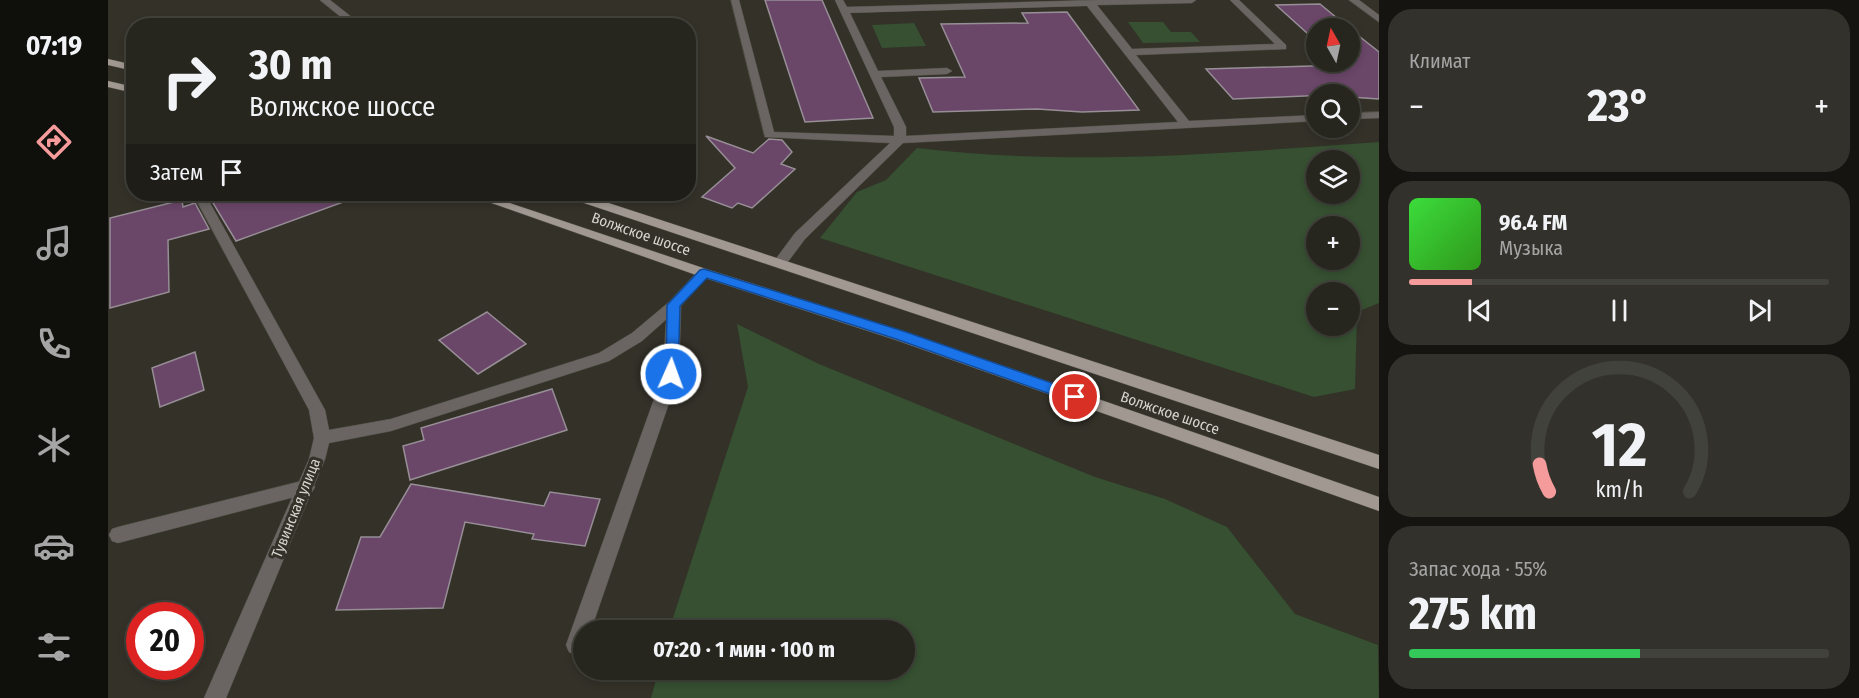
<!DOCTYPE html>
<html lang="ru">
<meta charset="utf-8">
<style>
body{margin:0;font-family:"Fira Sans Condensed",sans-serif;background:#32312b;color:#f1f3f6;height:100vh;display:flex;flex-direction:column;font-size:22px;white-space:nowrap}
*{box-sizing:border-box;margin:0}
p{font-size:20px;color:#a4a5a4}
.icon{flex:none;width:33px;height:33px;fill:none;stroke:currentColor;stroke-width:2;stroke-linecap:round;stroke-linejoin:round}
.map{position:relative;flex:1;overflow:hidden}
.drawer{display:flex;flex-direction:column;gap:9px;padding:9px;background:#151410;width:480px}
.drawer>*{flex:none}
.banner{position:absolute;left:18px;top:18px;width:570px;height:183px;border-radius:24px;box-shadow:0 3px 9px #0003,0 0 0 2px #42423c;background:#26251e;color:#f1f3f6;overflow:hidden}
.needle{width:39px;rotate:351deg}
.buttons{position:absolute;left:1198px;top:18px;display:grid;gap:12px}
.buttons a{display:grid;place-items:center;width:54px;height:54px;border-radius:50%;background:#26251e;box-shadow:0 3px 9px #0003,0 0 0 2px #42423c;font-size:30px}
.speed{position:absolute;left:18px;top:602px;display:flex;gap:12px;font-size:30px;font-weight:700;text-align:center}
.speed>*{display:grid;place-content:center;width:78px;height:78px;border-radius:50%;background:#26251e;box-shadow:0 3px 9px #0003,0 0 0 2px #42423c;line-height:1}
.speed .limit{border:9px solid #d22;background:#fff;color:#111}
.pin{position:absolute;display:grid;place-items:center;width:51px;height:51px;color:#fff;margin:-26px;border:3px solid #fff;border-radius:50%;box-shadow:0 2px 6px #0007}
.me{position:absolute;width:66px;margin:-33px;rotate:2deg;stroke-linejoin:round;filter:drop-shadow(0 0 4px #0008)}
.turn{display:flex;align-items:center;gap:21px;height:126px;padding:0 24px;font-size:27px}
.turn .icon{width:78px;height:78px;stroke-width:2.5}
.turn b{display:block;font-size:42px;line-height:51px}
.then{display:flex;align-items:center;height:57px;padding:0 24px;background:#0003;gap:12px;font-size:22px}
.big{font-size:45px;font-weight:700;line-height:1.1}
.drawer .widget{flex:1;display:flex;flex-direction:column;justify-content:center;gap:9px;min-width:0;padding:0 21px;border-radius:24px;background:#32312b}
.drawer .dial{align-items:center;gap:0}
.dial svg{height:156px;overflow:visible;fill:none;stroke:#42423c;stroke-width:7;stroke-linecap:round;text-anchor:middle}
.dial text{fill:#f1f3f6;stroke:none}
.song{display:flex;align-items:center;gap:18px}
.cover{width:72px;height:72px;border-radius:9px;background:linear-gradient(135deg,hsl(120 70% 55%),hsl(110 70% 35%))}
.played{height:6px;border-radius:3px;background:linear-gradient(90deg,#f59b9c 15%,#42423c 15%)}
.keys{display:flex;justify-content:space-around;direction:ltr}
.heat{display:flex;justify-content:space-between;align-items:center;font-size:33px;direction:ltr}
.charge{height:9px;border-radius:4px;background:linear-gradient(90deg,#34c759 55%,#42423c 0)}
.trip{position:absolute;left:465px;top:620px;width:342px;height:60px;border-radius:30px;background:#26251e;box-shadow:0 3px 9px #0003,0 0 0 2px #42423c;font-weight:700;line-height:60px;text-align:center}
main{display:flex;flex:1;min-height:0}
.dock{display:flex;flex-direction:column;width:108px;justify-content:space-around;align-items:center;background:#0f0f0c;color:#a4a5a4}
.dock .icon{width:42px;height:42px}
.dock .active{color:#f59b9c}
.dock b{font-size:27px;color:#f1f3f6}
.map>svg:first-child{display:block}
.green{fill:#365031;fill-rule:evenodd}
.building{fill:#6a4669;stroke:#978e96;stroke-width:1.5}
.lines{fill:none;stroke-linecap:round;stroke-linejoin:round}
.lane-casing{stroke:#514f46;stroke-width:1}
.street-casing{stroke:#514f46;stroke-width:1}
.primary-casing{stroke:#514f46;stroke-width:1}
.lane{fill:#6a6562;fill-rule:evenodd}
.street{fill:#6a6562;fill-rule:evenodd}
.primary{fill:#a19892;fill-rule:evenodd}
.route{fill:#1a73e8;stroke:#114b97;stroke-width:1.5}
.labels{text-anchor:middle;stroke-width:6;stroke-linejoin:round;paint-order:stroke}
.street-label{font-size:15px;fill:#d7d5cf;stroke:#333128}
</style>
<main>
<nav class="dock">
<b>07:19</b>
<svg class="icon active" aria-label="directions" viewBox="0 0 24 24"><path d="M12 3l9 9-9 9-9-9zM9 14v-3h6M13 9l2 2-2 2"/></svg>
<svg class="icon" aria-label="music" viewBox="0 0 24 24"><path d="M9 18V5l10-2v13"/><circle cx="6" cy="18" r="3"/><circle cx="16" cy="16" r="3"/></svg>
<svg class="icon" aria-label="phone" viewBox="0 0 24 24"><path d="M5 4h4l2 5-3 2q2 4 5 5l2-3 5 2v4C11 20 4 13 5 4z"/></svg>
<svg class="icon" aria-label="climate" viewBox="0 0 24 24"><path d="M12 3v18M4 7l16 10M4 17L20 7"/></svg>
<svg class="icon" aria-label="car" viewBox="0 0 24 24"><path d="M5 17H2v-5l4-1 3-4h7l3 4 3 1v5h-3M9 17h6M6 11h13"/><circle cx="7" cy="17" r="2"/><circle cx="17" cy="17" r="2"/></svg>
<svg class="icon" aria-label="filters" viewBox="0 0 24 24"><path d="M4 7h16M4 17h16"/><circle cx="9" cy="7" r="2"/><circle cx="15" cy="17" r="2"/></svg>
</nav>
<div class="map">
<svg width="1271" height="698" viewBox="0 0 1271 698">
<rect width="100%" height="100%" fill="#333128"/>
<!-- green -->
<g class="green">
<path d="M1020 22H1055L1063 32H1083L1092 42 1035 43Z"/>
<path d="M806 23 818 46 774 48 764 25Z"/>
<path d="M1271 142V303L1249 312 1247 389 1206 397 712 238 749 192 778 180 809 148C966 167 1115 153 1271 142ZM1209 160H1242V194H1209ZM1209 226H1242V260H1209ZM1209 292H1242V326H1209Z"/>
<path d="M629 324 711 364 987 477 1057 499 1119 527 1187 614 1270 645 1271 698H543L551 669H796V630H561L640 387Z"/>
</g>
<!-- building -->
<g class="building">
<path d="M657 0H714L765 118 697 122Z"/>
<path d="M1212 4 1241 28H1209V42L1168 5Z"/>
<path d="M959 12 1031 110 974 112 929 109 825 112 811 78 857 77 833 24 920 23 914 13Z"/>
<path d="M1242 29 1271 52V99L1242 97V94L1125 99 1098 69 1236 65 1231 62H1242Z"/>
<path d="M598 136 645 153 661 139 674 140 684 152 673 164 687 169 644 208 630 203 624 208 594 197 627 168Z"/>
<path d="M115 194H249V197L128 241 102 198Z"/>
<path d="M74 200 75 207 87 203 101 229 60 240 61 292 2 308V218Z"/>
<path d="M379 312 418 344 370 374 331 340Z"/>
<path d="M87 352 96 390 52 407 44 368Z"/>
<path d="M444 389 459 430 302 480 295 446 316 440 313 428Z"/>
<path d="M303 484 436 506 442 492 492 499 477 546 424 539 426 534 357 522 335 608 228 610 253 537H272Z"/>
</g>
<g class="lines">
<defs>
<g id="lane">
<path d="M212 0H222L255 26H244Z"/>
<path d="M623 0H631L666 132 786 136V127L727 0H735L739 7 990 0H1088L1084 3 989 5 1024 49 1167 44 1122 0H1131L1178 45V49L1028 55 1081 121 1209 115V121L795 143 697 239 676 267 671 268 664 264 687 233 782 143 657 137ZM979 6 1070 122 798 136V127L773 77 839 74 844 71 839 68 770 71 742 13Z"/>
<path d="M1241 0H1251L1271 15V22Z"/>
<path d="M1271 112V118L1242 119V113Z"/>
<path d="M566 300 573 305 571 374 483 630H476V651L468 655 461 652 458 645 555 374 559 305Z"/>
<path d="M198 480 204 482 207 487 204 492 198 494 10 543 4 541 1 535 4 529 10 527Z"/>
</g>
<path id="street" d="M85 194H97L217 410 221 430 283 419 491 353 524 333 561 302 591 270H601L603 273 571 308 534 341 501 361 283 431 221 443 217 459 118 698H96L201 459 206 438 201 410Z"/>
<g id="primary">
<path d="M0 59 26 65V71L0 65Z"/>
<path d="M0 81 26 87V93L0 87Z"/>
<path d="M358 194H375L601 270 798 332 1271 497V511L788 340 591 276Z"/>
<path d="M456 194H473L1271 455V469L458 197Z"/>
</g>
</defs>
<!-- lane casing -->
<use href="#lane" class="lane-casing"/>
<!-- street casing -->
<use href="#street" class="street-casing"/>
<!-- primary casing -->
<use href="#primary" class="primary-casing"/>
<!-- lane -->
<use href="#lane" class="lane"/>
<!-- street -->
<use href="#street" class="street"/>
<!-- primary -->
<use href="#primary" class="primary"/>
</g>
<!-- route -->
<path class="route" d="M596 269 798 332 972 393 974 397 967 402 962 401 788 339 599 278 572 306 570 374 568 377H558L559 305 592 270Z"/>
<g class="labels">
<!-- street labels -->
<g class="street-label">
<text transform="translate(533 234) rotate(19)" y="5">Волжское шоссе</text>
<text transform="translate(1062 413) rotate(19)" y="5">Волжское шоссе</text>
<text transform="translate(188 508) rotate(-68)" y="5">Тувинская улица</text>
</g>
</g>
</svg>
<div class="buttons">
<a><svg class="needle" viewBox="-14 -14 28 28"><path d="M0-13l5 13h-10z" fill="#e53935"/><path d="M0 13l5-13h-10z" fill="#a4a5a4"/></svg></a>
<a><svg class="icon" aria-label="search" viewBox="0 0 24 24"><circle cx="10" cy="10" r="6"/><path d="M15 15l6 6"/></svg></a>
<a><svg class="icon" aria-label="layers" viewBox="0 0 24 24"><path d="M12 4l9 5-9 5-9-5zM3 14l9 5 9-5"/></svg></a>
<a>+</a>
<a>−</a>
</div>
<div class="speed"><div class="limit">20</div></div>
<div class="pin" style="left:967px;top:397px;background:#d93025"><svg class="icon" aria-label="arrive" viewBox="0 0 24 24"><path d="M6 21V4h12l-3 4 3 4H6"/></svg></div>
<svg class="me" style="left:563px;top:374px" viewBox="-20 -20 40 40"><circle r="17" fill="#1a73e8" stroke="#fff" stroke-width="3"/><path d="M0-11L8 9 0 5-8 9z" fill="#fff"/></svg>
<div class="trip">07:20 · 1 мин · 100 m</div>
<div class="banner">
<div class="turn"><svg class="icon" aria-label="right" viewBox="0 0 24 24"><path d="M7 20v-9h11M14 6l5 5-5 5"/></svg><div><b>30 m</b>Волжское шоссе</div></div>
<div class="then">Затем<svg class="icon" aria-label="arrive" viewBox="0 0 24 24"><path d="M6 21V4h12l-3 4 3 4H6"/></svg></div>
</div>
</div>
<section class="drawer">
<div class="widget"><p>Климат</p>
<div class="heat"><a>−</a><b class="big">23°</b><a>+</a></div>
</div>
<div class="widget">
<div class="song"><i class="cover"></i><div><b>96.4 FM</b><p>Музыка</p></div></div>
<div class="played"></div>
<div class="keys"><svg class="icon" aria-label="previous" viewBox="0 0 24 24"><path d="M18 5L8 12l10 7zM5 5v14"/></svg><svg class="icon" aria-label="pause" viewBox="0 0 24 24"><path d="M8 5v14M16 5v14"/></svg><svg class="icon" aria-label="next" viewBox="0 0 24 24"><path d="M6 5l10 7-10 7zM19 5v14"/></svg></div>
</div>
<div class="widget dial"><svg viewBox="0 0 100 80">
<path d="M14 69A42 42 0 1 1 86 69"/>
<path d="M14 69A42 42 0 0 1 9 55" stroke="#f59b9c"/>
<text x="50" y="56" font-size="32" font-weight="700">12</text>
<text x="50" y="72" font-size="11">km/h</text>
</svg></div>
<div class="widget"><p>Запас хода · 55%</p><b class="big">275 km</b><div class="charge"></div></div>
</section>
</main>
